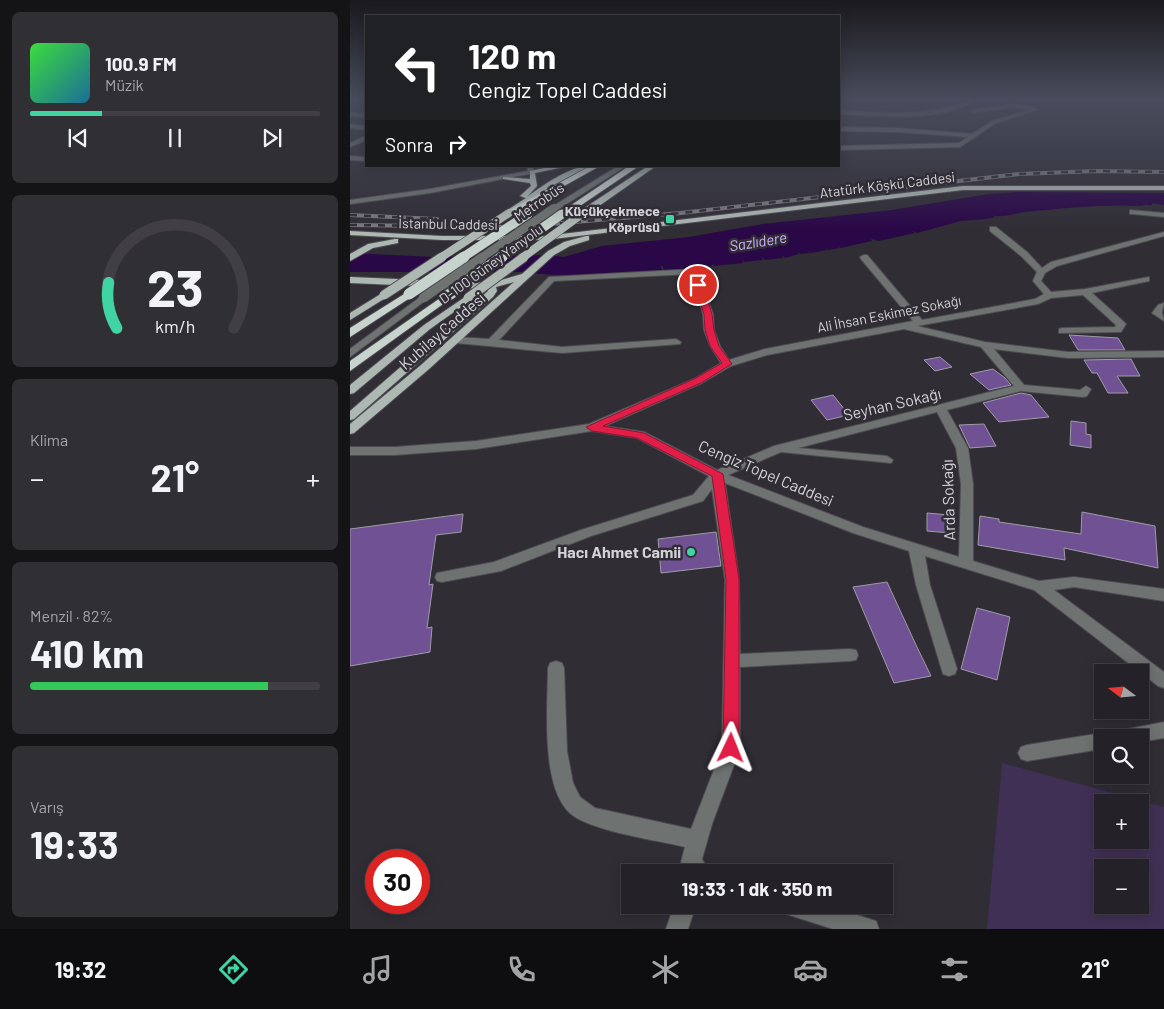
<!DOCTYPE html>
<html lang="tr">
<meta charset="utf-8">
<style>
body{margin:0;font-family:Barlow,sans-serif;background:#302f34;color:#f1f3f6;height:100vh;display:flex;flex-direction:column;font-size:19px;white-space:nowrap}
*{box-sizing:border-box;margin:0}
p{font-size:16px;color:#a3a4a8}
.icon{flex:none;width:28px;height:28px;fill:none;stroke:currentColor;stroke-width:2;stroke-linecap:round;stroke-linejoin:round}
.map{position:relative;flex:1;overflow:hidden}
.side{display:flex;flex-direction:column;gap:12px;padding:12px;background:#141316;width:350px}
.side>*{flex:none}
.guide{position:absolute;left:15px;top:15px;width:475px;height:152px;border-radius:0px;box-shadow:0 2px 12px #0003,0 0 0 1px #413f45;background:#202124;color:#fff;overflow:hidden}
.needle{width:32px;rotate:286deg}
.tools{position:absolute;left:744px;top:664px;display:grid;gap:10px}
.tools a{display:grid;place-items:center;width:55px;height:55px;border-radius:0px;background:#242228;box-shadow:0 2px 12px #0003,0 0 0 1px #413f45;font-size:25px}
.speed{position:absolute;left:15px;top:849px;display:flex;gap:10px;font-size:25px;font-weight:700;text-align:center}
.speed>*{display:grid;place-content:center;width:65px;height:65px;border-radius:50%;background:#242228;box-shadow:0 2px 12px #0003,0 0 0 1px #413f45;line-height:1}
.speed .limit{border:8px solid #d22;background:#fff;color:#111}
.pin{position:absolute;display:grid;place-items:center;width:42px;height:42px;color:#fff;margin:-21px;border:2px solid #fff;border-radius:50%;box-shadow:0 1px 5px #0007}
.me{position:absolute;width:55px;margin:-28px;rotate:2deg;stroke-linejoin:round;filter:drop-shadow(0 0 4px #0008)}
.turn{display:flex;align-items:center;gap:18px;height:105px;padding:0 20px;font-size:22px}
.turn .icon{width:65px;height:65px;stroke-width:2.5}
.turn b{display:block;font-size:35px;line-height:42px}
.then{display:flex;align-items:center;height:48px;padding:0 20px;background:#0003;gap:10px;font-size:19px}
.big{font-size:38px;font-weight:700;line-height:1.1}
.side .widget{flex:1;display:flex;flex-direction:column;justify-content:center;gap:8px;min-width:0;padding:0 18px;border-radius:8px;background:#302f34}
.side .dial{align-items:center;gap:0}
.dial svg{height:130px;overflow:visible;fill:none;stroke:#413f45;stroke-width:7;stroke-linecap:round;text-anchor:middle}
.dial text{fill:#f1f3f6;stroke:none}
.song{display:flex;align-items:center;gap:15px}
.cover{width:60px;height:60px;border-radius:8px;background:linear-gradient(135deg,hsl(120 70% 55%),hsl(200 70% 35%))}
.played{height:5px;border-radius:2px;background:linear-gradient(90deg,#3fd4a2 25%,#413f45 25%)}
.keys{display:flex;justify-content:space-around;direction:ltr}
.heat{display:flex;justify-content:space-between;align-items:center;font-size:28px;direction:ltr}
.charge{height:8px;border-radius:4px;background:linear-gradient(90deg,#34c759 82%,#413f45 0)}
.trip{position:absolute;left:271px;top:864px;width:272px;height:50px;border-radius:0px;background:#242228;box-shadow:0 2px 12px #0003,0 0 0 1px #413f45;font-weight:700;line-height:50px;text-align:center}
.menu{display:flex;height:80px;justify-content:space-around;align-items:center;background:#0e0e10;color:#a3a4a8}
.menu .icon{width:35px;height:35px}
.menu .current{color:#3fd4a2}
.menu b{font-size:22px;color:#f1f3f6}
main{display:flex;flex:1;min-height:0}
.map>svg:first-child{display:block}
.green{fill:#403055;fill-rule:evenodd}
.water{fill:#2a0847}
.building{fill:#705294;stroke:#9f9ba6}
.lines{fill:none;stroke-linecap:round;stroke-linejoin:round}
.minor-casing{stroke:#4e4b52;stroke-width:2}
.major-casing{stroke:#4e4b52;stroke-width:2}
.highway-casing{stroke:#4e4b52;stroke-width:2}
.minor{fill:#6e7371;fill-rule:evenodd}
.major{fill:#aeb8b3;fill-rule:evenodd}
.highway{fill:#c7d3cd;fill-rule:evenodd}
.rail-casing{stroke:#7a787f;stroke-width:4}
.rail{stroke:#302d35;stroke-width:2.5;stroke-dasharray:7;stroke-linecap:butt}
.minor-bridge-far1-casing{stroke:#4e4b52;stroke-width:9;stroke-linecap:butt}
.minor-bridge-casing{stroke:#4e4b52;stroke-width:11;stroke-linecap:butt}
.major-bridge-far1-casing{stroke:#4e4b52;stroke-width:9;stroke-linecap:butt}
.major-bridge-casing{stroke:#4e4b52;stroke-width:11;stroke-linecap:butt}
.highway-bridge-far1-casing{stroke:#4e4b52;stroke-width:10;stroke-linecap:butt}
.highway-bridge-casing{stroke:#4e4b52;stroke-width:12;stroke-linecap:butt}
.minor-bridge-far1{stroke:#6e7371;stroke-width:8}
.minor-bridge{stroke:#6e7371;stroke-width:9}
.major-bridge-far1{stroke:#aeb8b3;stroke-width:8}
.major-bridge{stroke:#aeb8b3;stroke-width:9}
.highway-bridge-far1{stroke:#c7d3cd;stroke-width:9}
.highway-bridge{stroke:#c7d3cd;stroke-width:11}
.route{fill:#e11d48;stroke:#92132f}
.poi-dot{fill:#3fd4a2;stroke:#302d35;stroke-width:2}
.labels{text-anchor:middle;stroke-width:5;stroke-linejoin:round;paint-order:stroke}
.far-street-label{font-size:14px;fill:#d4d2d8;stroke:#302d35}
.far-poi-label{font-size:14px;font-weight:bold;fill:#d4d2d8;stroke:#302d35;text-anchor:end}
.far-water-label{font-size:15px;font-style:italic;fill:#d1b1fd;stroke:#302d35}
.street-label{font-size:16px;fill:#d4d2d8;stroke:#302d35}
.poi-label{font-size:16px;font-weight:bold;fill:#d4d2d8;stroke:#302d35;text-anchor:end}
</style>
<main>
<section class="side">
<div class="widget">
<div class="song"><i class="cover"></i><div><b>100.9 FM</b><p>Müzik</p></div></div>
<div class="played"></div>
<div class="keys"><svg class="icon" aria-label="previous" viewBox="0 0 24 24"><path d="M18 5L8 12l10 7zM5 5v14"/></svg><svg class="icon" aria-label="pause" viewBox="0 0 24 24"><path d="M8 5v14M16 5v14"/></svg><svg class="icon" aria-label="next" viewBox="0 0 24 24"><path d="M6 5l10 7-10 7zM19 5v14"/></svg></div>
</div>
<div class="widget dial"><svg viewBox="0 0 100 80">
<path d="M14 69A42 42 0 1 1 86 69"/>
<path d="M14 69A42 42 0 0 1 9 41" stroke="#3fd4a2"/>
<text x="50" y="56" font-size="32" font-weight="700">23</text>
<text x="50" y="72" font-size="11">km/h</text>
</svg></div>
<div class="widget"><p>Klima</p>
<div class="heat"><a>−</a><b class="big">21°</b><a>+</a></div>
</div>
<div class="widget"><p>Menzil · 82%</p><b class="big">410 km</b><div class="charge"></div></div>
<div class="widget"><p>Varış</p><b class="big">19:33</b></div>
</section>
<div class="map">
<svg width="814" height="929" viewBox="0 0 814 929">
<rect width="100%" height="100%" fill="#302d35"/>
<!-- green -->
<path class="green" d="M652 763 814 807V929H637ZM752 802H790V840H752ZM752 868H790V905H752Z"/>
<!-- water -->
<path class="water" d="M667 192 814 193V205L802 203V205H797L795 202 796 205 788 206 786 203 787 206C756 204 714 208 676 212 666 213 650 219 642 215L645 217 637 219 633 216 636 219 611 221 567 233 560 230 565 233 529 241 521 239 522 241 491 248 486 245 490 248 478 250 474 247 477 250 461 253 457 249 460 253 450 254 448 252 449 254 435 258 432 255 433 258 415 260 412 257 413 260 394 262 392 259 393 263 364 266 363 264 360 267 356 265V267L314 272 313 266 308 267H311L313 272 223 277 173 272H0V253L83 257 195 255 214 257 252 246 339 237 413 224 542 210 639 194Z"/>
<!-- building -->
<g class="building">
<path d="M719 335 768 338 775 350H728Z"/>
<path d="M590 357 602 367 585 371 574 360Z"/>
<path d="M781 359 790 376H767L778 393H758L747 373H742L734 360Z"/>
<path d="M643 369 655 378 661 385 639 390 620 374Z"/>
<path d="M671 393 681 395 699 417 649 422 633 403Z"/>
<path d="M483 395 499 415 477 420 461 400Z"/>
<path d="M721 421 736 423V434L741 435V448L720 445Z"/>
<path d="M634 424 646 446 620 448 609 425Z"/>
<path d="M732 512 805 526 808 568 714 548 715 560 628 545 630 516 649 519V522L731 534Z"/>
<path d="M577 513 600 515 601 533 577 531Z"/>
<path d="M113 514 111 532 86 535 79 585 83 584 77 628 82 627 80 652 0 666V529Z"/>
<path d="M366 532 371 566 311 573 308 539Z"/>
<path d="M537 582 566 645 581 676 544 683 503 587Z"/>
<path d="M627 608 660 617 647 680 611 669Z"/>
</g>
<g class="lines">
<defs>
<g id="minor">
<path d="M621 100H628C588 123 533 116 489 114V110C533 113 578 117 621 100Z"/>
<path d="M664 104 681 106 687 110 646 123 610 147 489 150V146L609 143 618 137 548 132 489 131V127L548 128 622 134 642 121 679 110 664 107 623 113 621 110Z"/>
<path d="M0 112 16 114V118L0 116Z"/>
<path d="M0 124 16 126V130L0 128Z"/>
<path d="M13 137H16V140L0 147V143Z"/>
<path d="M0 156 16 157V161L0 160Z"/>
<path d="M177 166H183L184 173 80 193 0 204V200L80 189 178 171Z"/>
<path d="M268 166H276L207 210 200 208Z"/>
<path d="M780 210 814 213V217L783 214H780Z"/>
<path d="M640 227H646L677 252 692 268 701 262 814 232V236L707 266 695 273 691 281 701 292 735 289 799 277V281L742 293 774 322 776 324 771 332 709 333V329L712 328 765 327 766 325 733 295 701 298 688 304 567 326 635 342 718 352 814 351V357L718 358 644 349 674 385 730 390 736 386 741 389 737 396 733 397 671 391 597 410 618 448 623 484V561L689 581 724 577 814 589V601L724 587 704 590 814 672V688L808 686 684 590 575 556 580 585 607 669 605 674 599 676 593 674 566 585 559 551 503 533 375 483 389 579 390 654 500 649 506 650 508 655 506 660 500 661 390 667V749L362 824 352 859 359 872H336L331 862 335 847C306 840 249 832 225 817 189 794 198 706 198 668L200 663 206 661 212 663 214 668 217 751 223 783 230 797 245 808 341 829 372 749 375 579 362 489 353 501 241 536 151 571 92 582 87 581 85 577 87 573 92 572 144 562 231 530 343 495 359 476 287 438 242 431 126 449 45 455H0V447H45L126 441 239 424 344 379 371 363 360 346 354 330 353 314 341 274 204 281 149 340 212 347 326 339 331 342 330 344 212 353 106 343 101 340 106 337 139 339 199 277 347 269 363 314 364 330 370 346 379 360 415 349 563 321 511 259 510 257 514 255H517L572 320 685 299 694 294 683 281 687 272 671 256 640 231ZM554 329 631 347 664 386 424 446 367 470 294 432 255 426 352 383 381 366 417 355ZM587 412 606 448 611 484 609 557 513 527 378 475 431 452 541 463 543 460 537 456 448 448Z"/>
<path d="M73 295 76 296V300L0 357V349Z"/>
<path d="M814 303 812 312 814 321 802 313 808 305Z"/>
<path d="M814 722V738L790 742V738H764L767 732 773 730Z"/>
<path d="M752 733 759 738H752V749L677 761 671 759 668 753 671 747 677 745Z"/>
<path d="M324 905H346L338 929H316Z"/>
<path d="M430 905H476L526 921 529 929H483L433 913Z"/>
</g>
<g id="major">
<path d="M204 166H219L185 173 187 186 177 197C192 186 220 166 239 166L198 188 162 215H156V211L176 198 170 196 181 186 180 183 153 179V177L180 179V171Z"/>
<path d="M298 166H306L239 213H233V209Z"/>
<path d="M613 186H814V190H613L195 240H92L0 235V231L92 236H195Z"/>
<path d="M236 236H239V240L220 246 204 255 79 369 4 433 0 434V424L71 365 164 282 146 287 147 291 143 297 4 419 0 420V411L138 291V289L0 283V277L141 283 172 274 198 251 214 242Z"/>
<path d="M45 239H48V243L23 248 0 261V254L18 244Z"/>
<path d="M34 292 39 295 37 297 0 320V313Z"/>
<path d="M118 295 123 298 121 300 80 329 4 393 0 394V385L74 325Z"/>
</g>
<g id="highway">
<path d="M240 166H250L162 215 155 213Z"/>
<path d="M279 166H289L215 216 208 214Z"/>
<path d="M59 291 64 294 63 296 0 337V328Z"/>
<path d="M96 294 101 297 100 299 0 371V361Z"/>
</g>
</defs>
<!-- minor casing -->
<use href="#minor" class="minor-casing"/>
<!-- major casing -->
<use href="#major" class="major-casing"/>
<!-- highway casing -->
<use href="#highway" class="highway-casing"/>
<!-- minor -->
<use href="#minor" class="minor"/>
<!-- major -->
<use href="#major" class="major"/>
<!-- highway -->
<use href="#highway" class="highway"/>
<defs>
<g id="rail">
<path d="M0 215 87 219"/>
<path d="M0 225 165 227 331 213 669 174 746 171 814 172"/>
</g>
</defs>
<!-- rail casing -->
<use href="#rail" class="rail-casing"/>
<!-- rail -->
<use href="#rail" class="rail"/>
<defs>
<path id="minor-bridge-far1" d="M131 258 204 208"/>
<path id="minor-bridge" d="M73 298 133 257"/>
<g id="major-bridge-far1">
<path d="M90 258 159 213"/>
<path d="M172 258 236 211"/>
</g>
<g id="major-bridge">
<path d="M34 295 92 257"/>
<path d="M118 298 174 257"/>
</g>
<g id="highway-bridge-far1">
<path d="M112 258 178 214"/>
<path d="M150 258 212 214"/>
</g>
<g id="highway-bridge">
<path d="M59 294 114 257"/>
<path d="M96 297 152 257"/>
</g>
</defs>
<!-- minor-bridge-far1 casing -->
<use href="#minor-bridge-far1" class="minor-bridge-far1-casing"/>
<!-- minor-bridge casing -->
<use href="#minor-bridge" class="minor-bridge-casing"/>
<!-- major-bridge-far1 casing -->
<use href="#major-bridge-far1" class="major-bridge-far1-casing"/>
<!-- major-bridge casing -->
<use href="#major-bridge" class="major-bridge-casing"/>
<!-- highway-bridge-far1 casing -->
<use href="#highway-bridge-far1" class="highway-bridge-far1-casing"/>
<!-- highway-bridge casing -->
<use href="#highway-bridge" class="highway-bridge-casing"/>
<!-- minor-bridge-far1 -->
<use href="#minor-bridge-far1" class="minor-bridge-far1"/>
<!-- minor-bridge -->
<use href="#minor-bridge" class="minor-bridge"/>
<!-- major-bridge-far1 -->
<use href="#major-bridge-far1" class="major-bridge-far1"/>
<!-- major-bridge -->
<use href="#major-bridge" class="major-bridge"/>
<!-- highway-bridge-far1 -->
<use href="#highway-bridge-far1" class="highway-bridge-far1"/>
<!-- highway-bridge -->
<use href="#highway-bridge" class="highway-bridge"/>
</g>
<!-- sky -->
<linearGradient id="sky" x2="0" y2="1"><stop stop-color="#1a191d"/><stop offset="0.43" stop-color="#484c5c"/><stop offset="1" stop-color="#484c5c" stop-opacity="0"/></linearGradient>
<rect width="814" height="230" fill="url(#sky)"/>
<!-- route -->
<path class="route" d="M348 283 353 285 362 314 364 330 369 346 382 364 351 383 253 426 294 433 373 474 389 579V748L387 754 381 756 375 754 373 748 376 579 362 476 287 438 242 431 236 427 344 379 372 363 360 346 355 330 354 314 344 285Z"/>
<!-- markers -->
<g class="poi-dot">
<rect x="315" y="214" width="10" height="10" rx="2.5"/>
<circle cx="341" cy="552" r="5"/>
</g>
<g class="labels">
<!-- far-street labels -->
<g class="far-street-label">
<text transform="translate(537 185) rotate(-7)" y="5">Atatürk Köşkü Caddesi</text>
<text transform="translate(189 202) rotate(-34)" y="5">Metrobüs</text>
<text transform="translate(98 224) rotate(1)" y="5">İstanbul Caddesi</text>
<text transform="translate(141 264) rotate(-36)" y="5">D-100 Güney Yanyolu</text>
<text transform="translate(539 314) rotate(-11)" y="5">Ali İhsan Eskimez Sokağı</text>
</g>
<!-- far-poi labels -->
<g class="far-poi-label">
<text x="310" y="216">Küçükçekmece<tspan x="310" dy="16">Köprüsü</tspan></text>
</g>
<!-- far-water labels -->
<g class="far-water-label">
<text transform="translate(408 242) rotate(-9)" y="5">Sazlıdere</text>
</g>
<!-- street labels -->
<g class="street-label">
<text transform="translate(92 331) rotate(-41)" y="6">Kubilay Caddesi</text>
<text transform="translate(542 404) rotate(-13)" y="6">Seyhan Sokağı</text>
<text transform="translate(416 473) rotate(23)" y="6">Cengiz Topel Caddesi</text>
<text transform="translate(598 500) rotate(-92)" y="6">Arda Sokağı</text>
</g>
<!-- poi labels -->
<g class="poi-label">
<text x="331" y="558">Hacı Ahmet Camii</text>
</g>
</g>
</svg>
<div class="tools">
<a><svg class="needle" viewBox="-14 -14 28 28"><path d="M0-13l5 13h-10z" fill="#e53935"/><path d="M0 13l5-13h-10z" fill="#a3a4a8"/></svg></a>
<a><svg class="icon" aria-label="search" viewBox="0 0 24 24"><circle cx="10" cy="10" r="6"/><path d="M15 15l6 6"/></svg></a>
<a>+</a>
<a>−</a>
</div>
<div class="speed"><div class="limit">30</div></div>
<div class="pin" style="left:348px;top:285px;background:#d93025"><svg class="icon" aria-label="arrive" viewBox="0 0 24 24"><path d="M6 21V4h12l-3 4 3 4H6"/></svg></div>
<svg class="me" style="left:381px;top:748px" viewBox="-20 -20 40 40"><path d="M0-17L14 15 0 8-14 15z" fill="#e11d48" stroke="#fff" stroke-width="4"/></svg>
<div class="trip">19:33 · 1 dk · 350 m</div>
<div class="guide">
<div class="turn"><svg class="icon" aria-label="left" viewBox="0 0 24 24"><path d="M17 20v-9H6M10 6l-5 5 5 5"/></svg><div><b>120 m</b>Cengiz Topel Caddesi</div></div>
<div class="then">Sonra<svg class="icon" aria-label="right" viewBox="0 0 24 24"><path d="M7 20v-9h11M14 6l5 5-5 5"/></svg></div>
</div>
</div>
</main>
<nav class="menu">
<b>19:32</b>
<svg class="icon current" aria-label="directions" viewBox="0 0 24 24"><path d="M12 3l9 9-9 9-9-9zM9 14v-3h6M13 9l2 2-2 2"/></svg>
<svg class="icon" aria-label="music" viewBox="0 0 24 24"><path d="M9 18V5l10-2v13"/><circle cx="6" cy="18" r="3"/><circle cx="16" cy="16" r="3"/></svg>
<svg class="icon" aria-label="phone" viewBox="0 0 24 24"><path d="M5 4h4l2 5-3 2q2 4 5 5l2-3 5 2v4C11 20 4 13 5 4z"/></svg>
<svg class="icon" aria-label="climate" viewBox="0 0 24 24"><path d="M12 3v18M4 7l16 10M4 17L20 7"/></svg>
<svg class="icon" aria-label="car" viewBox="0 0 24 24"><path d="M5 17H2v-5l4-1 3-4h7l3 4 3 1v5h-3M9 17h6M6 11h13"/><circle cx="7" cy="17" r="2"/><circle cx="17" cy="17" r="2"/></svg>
<svg class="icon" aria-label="filters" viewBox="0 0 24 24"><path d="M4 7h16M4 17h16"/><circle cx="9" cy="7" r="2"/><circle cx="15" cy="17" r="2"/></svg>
<b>21°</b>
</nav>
